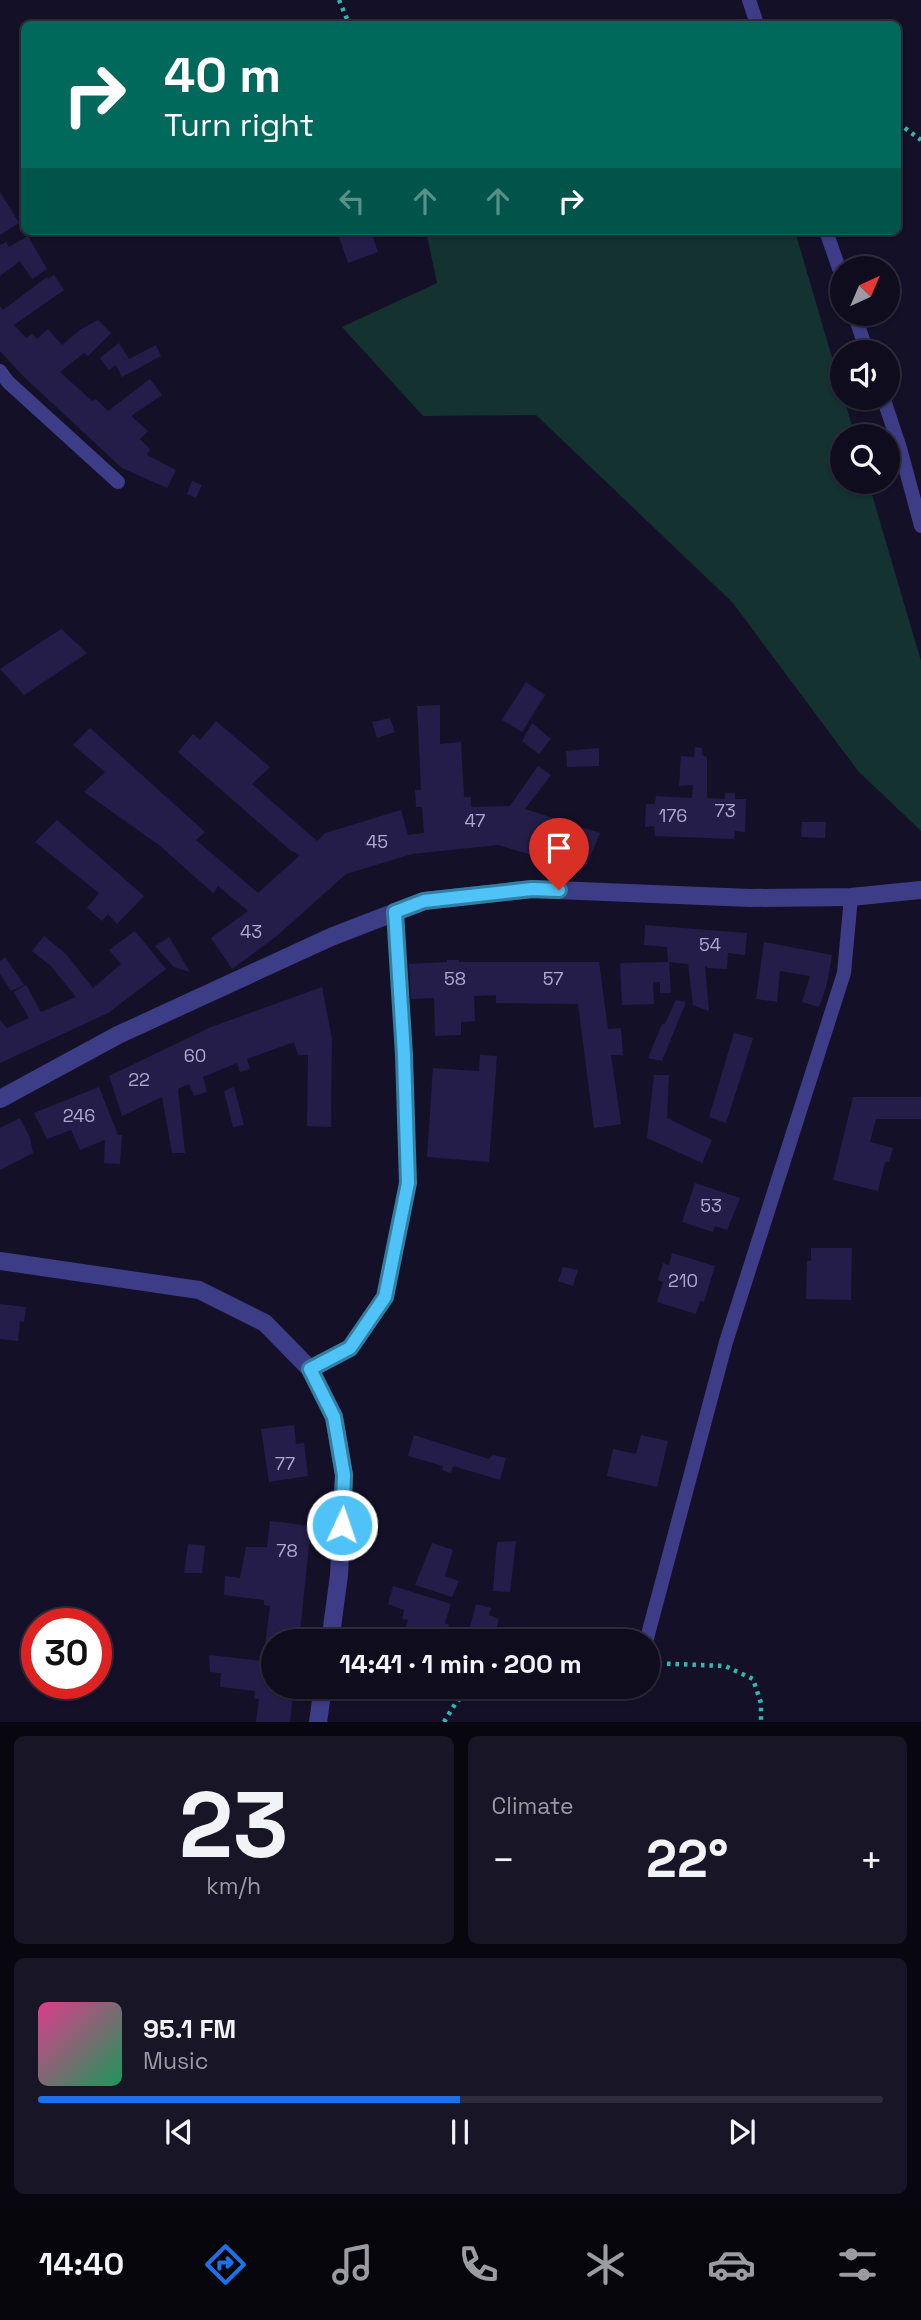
<!DOCTYPE html>
<meta charset="utf-8">
<style>
body{margin:0;font-family:"Space Grotesk",sans-serif;background:#181527;color:#f1f3f6;height:100vh;display:flex;flex-direction:column;font-size:26px;white-space:nowrap}
*{box-sizing:border-box;margin:0}
p{font-size:23px;color:#9b9ba4}
.icon{flex:none;width:38px;height:38px;fill:none;stroke:currentColor;stroke-width:2;stroke-linecap:round;stroke-linejoin:round}
.map{position:relative;height:1722px;overflow:hidden}
.sheet{display:flex;flex-direction:column;gap:14px;padding:14px;background:#080710;flex:1}
.sheet>*{flex:none}
.top-card{position:absolute;left:21px;top:21px;width:880px;height:214px;border-radius:10px;box-shadow:0 2px 5px #0004,0 0 0 2px #2f2c3c;background:#00695c;color:#fff;overflow:hidden}
.needle{width:46px;rotate:44deg}
.tools{position:absolute;left:830px;top:256px;display:grid;gap:14px}
.tools a{display:grid;place-items:center;width:70px;height:70px;border-radius:50%;background:#0f0c1e;box-shadow:0 2px 5px #0004,0 0 0 2px #2f2c3c;font-size:35px}
.speed{position:absolute;left:21px;top:1608px;display:flex;gap:14px;font-size:35px;font-weight:700;text-align:center}
.speed>*{display:grid;place-content:center;width:91px;height:91px;border-radius:50%;background:#0f0c1e;box-shadow:0 2px 5px #0004,0 0 0 2px #2f2c3c;line-height:1}
.speed .limit{border:10px solid #d22;background:#fff;color:#111}
.pin{position:absolute;display:grid;place-items:center;width:60px;height:60px;color:#fff;margin:-72px -30px;border-radius:50% 50% 50% 0;rotate:-45deg;box-shadow:0 0 7px #0007}
.pin .icon{rotate:45deg}
.me{position:absolute;width:77px;margin:-38px;rotate:3deg;stroke-linejoin:round;filter:drop-shadow(0 0 5px #0008)}
.turn{display:flex;align-items:center;gap:24px;height:147px;padding:0 28px;font-size:32px}
.turn .icon{width:91px;height:91px;stroke-width:2.5}
.turn b{display:block;font-size:49px;line-height:60px}
.lanes{display:flex;align-items:center;height:66px;padding:0 28px;background:#0003;justify-content:center;gap:35px;direction:ltr}
.lanes .off{opacity:.35}
.big{font-size:52px;font-weight:600;line-height:1.1}
.sheet .tile{flex:1;display:flex;flex-direction:column;justify-content:center;gap:10px;min-width:0;padding:0 24px;border-radius:10px;background:#181527}
.sheet .dial{align-items:center;gap:0}
.dial b{font-size:91px;line-height:1}
.song{display:flex;align-items:center;gap:21px}
.cover{width:84px;height:84px;border-radius:10px;background:linear-gradient(135deg,hsl(330 70% 55%),hsl(150 70% 35%))}
.played{height:7px;border-radius:4px;background:linear-gradient(90deg,#1a73e8 50%,#2f2c3c 50%)}
.keys{display:flex;justify-content:space-around;direction:ltr}
.heat{display:flex;justify-content:space-between;align-items:center;font-size:38px;direction:ltr}
.sheet .tiles{flex:1;display:grid;gap:14px;grid-template-columns:1fr 1fr}
.tile:last-child{grid-column:span 2}
.trip{position:absolute;left:261px;top:1629px;width:399px;height:70px;border-radius:35px;background:#0f0c1e;box-shadow:0 2px 5px #0004,0 0 0 2px #2f2c3c;font-weight:600;line-height:70px;text-align:center}
.tabs{display:flex;height:112px;justify-content:space-around;align-items:center;background:#06050c;color:#9b9ba4}
.tabs .icon{width:49px;height:49px}
.tabs .current{color:#1a73e8}
.tabs b{font-size:32px;color:#f1f3f6}
.map>svg:first-child{display:block}
.green{fill:#143230}
.building{fill:#251d49}
.lines{fill:none;stroke-linecap:round;stroke-linejoin:round}
.path{stroke:#32b8ad;stroke-width:4.5;stroke-dasharray:3.5 5;stroke-linecap:butt}
.lane{stroke:#3d3c86;stroke-width:14}
.street{stroke:#3d3c86;stroke-width:18}
.route-casing{stroke:#337fa1;stroke-width:18}
.route{stroke:#4fc3f7;stroke-width:12}
.labels{text-anchor:middle;stroke-width:7;stroke-linejoin:round;paint-order:stroke}
.number-label{font-size:18px;fill:#aea9d1}
</style>
<div class="map">
<svg width="921" height="1722" viewBox="0 0 921 1722">
<rect width="100%" height="100%" fill="#141028"/>
<!-- green -->
<path class="green" d="M426 231H795L855 436H842V481H868L921 661V831L858 771 733 603 536 415 423 416 342 327 437 283Z"/>
<!-- building -->
<g class="building">
<path d="M0 192 19 223 0 235Z"/>
<path d="M337 231H392L373 238 378 252 348 263Z"/>
<path d="M28 236 47 269 32 279 20 261 0 276V245L6 242 9 247Z"/>
<path d="M54 275 64 290 14 325 26 338 32 334 37 339 48 329 62 345 81 329 98 320 111 333 88 356 84 353 60 372 92 401 96 399 108 411 150 379 162 395 131 416 148 431 140 439 150 449 147 455 176 470 167 488 122 468 23 376 0 351V306L3 310 47 277 48 279Z"/>
<path d="M119 343 129 359 156 345 161 356 122 377 116 365 109 370 100 358Z"/>
<path d="M192 481 202 485 196 498 187 494Z"/>
<path d="M61 629 87 653 24 695 0 669Z"/>
<path d="M526 682 545 695 522 732 502 720Z"/>
<path d="M440 705V744L461 742 464 797H471V807L510 806 538 766 551 775 525 809 600 833 586 867H572L498 845 412 854 346 874 278 935 232 969 211 938 248 911 218 886 213 893 159 845 84 792 105 772 73 745 90 728 205 832 196 840 258 893 300 855 290 850 178 752 193 734 200 740 216 721 270 767 252 784 317 841 325 833 401 810 408 835 424 833 422 807H416L415 790H421L417 706Z"/>
<path d="M390 718 395 732 377 738 372 722Z"/>
<path d="M532 723 551 739 539 754 522 741Z"/>
<path d="M695 747 702 748V755L707 757V798L725 799V793H735V799H746L745 832 735 831 734 839 655 836 654 826 645 827 646 804H655L656 796 692 798 693 785 679 786 681 756 694 757Z"/>
<path d="M599 748V766L567 767 566 751Z"/>
<path d="M57 820 144 896 117 924 108 914 102 921 87 908 99 893 35 842Z"/>
<path d="M802 822H826L825 838 801 837Z"/>
<path d="M645 925 747 933 745 955 728 953 727 969 708 968 705 966 709 1011 693 1005 688 964 668 962 667 947 644 945Z"/>
<path d="M135 931 166 969 108 1013 0 1063V1020L7 1028 29 1018 14 992 26 985 41 1012 76 997 51 966 32 951 44 936 66 954 93 988 121 964 109 950Z"/>
<path d="M169 937 190 972 174 967 155 946Z"/>
<path d="M764 942 832 955 827 984 819 1007 802 1002 810 976 780 971 777 1002 756 999Z"/>
<path d="M5 957 24 985 11 991 0 974V961Z"/>
<path d="M447 960H459V962H599L608 1029 621 1028 623 1055H611L621 1124 594 1128 578 1004 496 1003V995L474 996 475 1021 461 1022V1035L435 1036 434 998 411 999 409 964 447 962Z"/>
<path d="M669 962 671 993H660V982H653L654 1004 622 1005 620 963Z"/>
<path d="M322 987 332 1039 331 1127 307 1126 308 1055H298L294 1042 247 1059 250 1069 240 1072 237 1063 203 1077 207 1092 194 1096 189 1084 178 1089 185 1153H172L162 1097 122 1116 109 1076 211 1027Z"/>
<path d="M676 1000 686 1002 662 1061 648 1058 662 1024H665Z"/>
<path d="M734 1033 753 1038 726 1123 709 1117Z"/>
<path d="M480 1055 497 1056 489 1162 427 1157 433 1068 479 1071Z"/>
<path d="M654 1075H669L667 1118 712 1140 702 1163 647 1138Z"/>
<path d="M99 1087 118 1135H122L120 1164 104 1163 105 1140 80 1150 71 1130 47 1139 34 1113Z"/>
<path d="M234 1087 244 1125 233 1127 224 1091Z"/>
<path d="M853 1097H921V1119H876L870 1142 893 1148 889 1162H885L878 1191 833 1180Z"/>
<path d="M20 1118 30 1138 33 1153 0 1170V1128Z"/>
<path d="M695 1183 740 1198 727 1230 715 1226 713 1232 682 1222Z"/>
<path d="M811 1248H852L851 1300 806 1299 807 1261H811Z"/>
<path d="M672 1253 715 1266 704 1302 700 1301 696 1314 657 1302 663 1282 658 1280 663 1263 669 1265Z"/>
<path d="M563 1267 578 1270 573 1286 558 1281Z"/>
<path d="M0 1304 26 1307 24 1322 20 1321 18 1341 0 1339Z"/>
<path d="M294 1425 296 1444 304 1443 308 1476 269 1482 261 1429Z"/>
<path d="M414 1435 489 1459 493 1455 506 1458 500 1480 453 1466 451 1473 442 1470 443 1466 408 1456Z"/>
<path d="M641 1435 668 1441 657 1487 607 1476 613 1449 636 1454Z"/>
<path d="M270 1521 311 1526 299 1642H273V1687H294L290 1722H256L259 1699 254 1698 255 1691 220 1687 221 1673 210 1672 209 1655 263 1661 270 1606 264 1605V1600L224 1595 225 1576 240 1578 246 1547H267Z"/>
<path d="M516 1541 510 1592 493 1591 497 1542Z"/>
<path d="M432 1543 453 1550 445 1576 459 1581 452 1597 415 1585Z"/>
<path d="M188 1544 205 1546 202 1573H184Z"/>
<path d="M393 1586 451 1604 445 1623 449 1625 447 1631 443 1630 439 1642H402L408 1620 402 1619 404 1610 388 1604Z"/>
<path d="M476 1604 491 1608 489 1615 499 1619 495 1634 470 1627Z"/>
</g>
<g class="lines">
<!-- path -->
<g class="path">
<path d="M339 0 349 24"/>
<path d="M898 123 921 140"/>
<path d="M650 1663 725 1666 753 1679 761 1703V1722"/>
<path d="M444 1722 457 1701 480 1687"/>
</g>
<!-- lane -->
<g class="lane">
<path d="M749 0 757 24"/>
<path d="M826 231 842 277"/>
<path d="M854 313 867 352"/>
<path d="M0 371 8 382 118 482"/>
<path d="M883 397 900 448 921 526"/>
<path d="M310 1369 350 1348 385 1297 408 1183 404 1055 395 912"/>
<path d="M646 1642 726 1342 844 973 851 897"/>
</g>
<!-- street -->
<g class="street">
<path d="M0 1099 118 1035 331 937 424 901 532 889 750 898 851 897 921 890"/>
<path d="M0 1261 199 1290 265 1323 310 1369 334 1417 344 1475 339 1575 330 1642"/>
<path d="M318 1722 323 1687"/>
</g>
</g>
<g class="lines">
<defs>
<path id="route" d="M342 1525 344 1475 334 1417 310 1369 350 1348 385 1297 408 1183 404 1055 395 912 424 901 532 889 559 890"/>
</defs>
<!-- route casing -->
<use href="#route" class="route-casing"/>
<!-- route -->
<use href="#route" class="route"/>
</g>
<g class="labels">
<!-- number labels -->
<g class="number-label">
<text x="725" y="817">73</text>
<text x="673" y="822">176</text>
<text x="475" y="827">47</text>
<text x="377" y="848">45</text>
<text x="251" y="938">43</text>
<text x="710" y="951">54</text>
<text x="455" y="985">58</text>
<text x="553" y="985">57</text>
<text x="195" y="1062">60</text>
<text x="139" y="1086">22</text>
<text x="79" y="1122">246</text>
<text x="711" y="1212">53</text>
<text x="683" y="1287">210</text>
<text x="285" y="1470">77</text>
<text x="287" y="1557">78</text>
</g>
</g>
</svg>
<div class="tools">
<a><svg class="needle" viewBox="-14 -14 28 28"><path d="M0-13l5 13h-10z" fill="#e53935"/><path d="M0 13l5-13h-10z" fill="#9b9ba4"/></svg></a>
<a><svg class="icon" aria-label="sound" viewBox="0 0 24 24"><path d="M4 9h4l5-4v14l-5-4H4zM17 9q2 3 0 6"/></svg></a>
<a><svg class="icon" aria-label="search" viewBox="0 0 24 24"><circle cx="10" cy="10" r="6"/><path d="M15 15l6 6"/></svg></a>
</div>
<div class="speed"><div class="limit">30</div></div>
<div class="pin" style="left:559px;top:890px;background:#d93025"><svg class="icon" aria-label="arrive" viewBox="0 0 24 24"><path d="M6 21V4h12l-3 4 3 4H6"/></svg></div>
<svg class="me" style="left:342px;top:1525px" viewBox="-20 -20 40 40"><circle r="17" fill="#4fc3f7" stroke="#fff" stroke-width="3"/><path d="M0-11L8 9 0 5-8 9z" fill="#fff"/></svg>
<div class="trip">14:41 · 1 min · 200 m</div>
<div class="top-card">
<div class="turn"><svg class="icon" aria-label="right" viewBox="0 0 24 24"><path d="M7 20v-9h11M14 6l5 5-5 5"/></svg><div><b>40 m</b>Turn right</div></div>
<div class="lanes"><svg class="icon off" aria-label="left" viewBox="0 0 24 24"><path d="M17 20v-9H6M10 6l-5 5 5 5"/></svg><svg class="icon off" aria-label="ahead" viewBox="0 0 24 24"><path d="M12 20V5M6 11l6-6 6 6"/></svg><svg class="icon off" aria-label="ahead" viewBox="0 0 24 24"><path d="M12 20V5M6 11l6-6 6 6"/></svg><svg class="icon" aria-label="right" viewBox="0 0 24 24"><path d="M7 20v-9h11M14 6l5 5-5 5"/></svg></div>
</div>
</div>
<section class="sheet">
<div class="tiles">
<div class="tile dial"><b>23</b><p>km/h</p></div>
<div class="tile"><p>Climate</p>
<div class="heat"><a>−</a><b class="big">22°</b><a>+</a></div>
</div>
<div class="tile">
<div class="song"><i class="cover"></i><div><b>95.1 FM</b><p>Music</p></div></div>
<div class="played"></div>
<div class="keys"><svg class="icon" aria-label="previous" viewBox="0 0 24 24"><path d="M18 5L8 12l10 7zM5 5v14"/></svg><svg class="icon" aria-label="pause" viewBox="0 0 24 24"><path d="M8 5v14M16 5v14"/></svg><svg class="icon" aria-label="next" viewBox="0 0 24 24"><path d="M6 5l10 7-10 7zM19 5v14"/></svg></div>
</div>
</div>
</section>
<nav class="tabs">
<b>14:40</b>
<svg class="icon current" aria-label="directions" viewBox="0 0 24 24"><path d="M12 3l9 9-9 9-9-9zM9 14v-3h6M13 9l2 2-2 2"/></svg>
<svg class="icon" aria-label="music" viewBox="0 0 24 24"><path d="M9 18V5l10-2v13"/><circle cx="6" cy="18" r="3"/><circle cx="16" cy="16" r="3"/></svg>
<svg class="icon" aria-label="phone" viewBox="0 0 24 24"><path d="M5 4h4l2 5-3 2q2 4 5 5l2-3 5 2v4C11 20 4 13 5 4z"/></svg>
<svg class="icon" aria-label="climate" viewBox="0 0 24 24"><path d="M12 3v18M4 7l16 10M4 17L20 7"/></svg>
<svg class="icon" aria-label="car" viewBox="0 0 24 24"><path d="M5 17H2v-5l4-1 3-4h7l3 4 3 1v5h-3M9 17h6M6 11h13"/><circle cx="7" cy="17" r="2"/><circle cx="17" cy="17" r="2"/></svg>
<svg class="icon" aria-label="filters" viewBox="0 0 24 24"><path d="M4 7h16M4 17h16"/><circle cx="9" cy="7" r="2"/><circle cx="15" cy="17" r="2"/></svg>
</nav>
